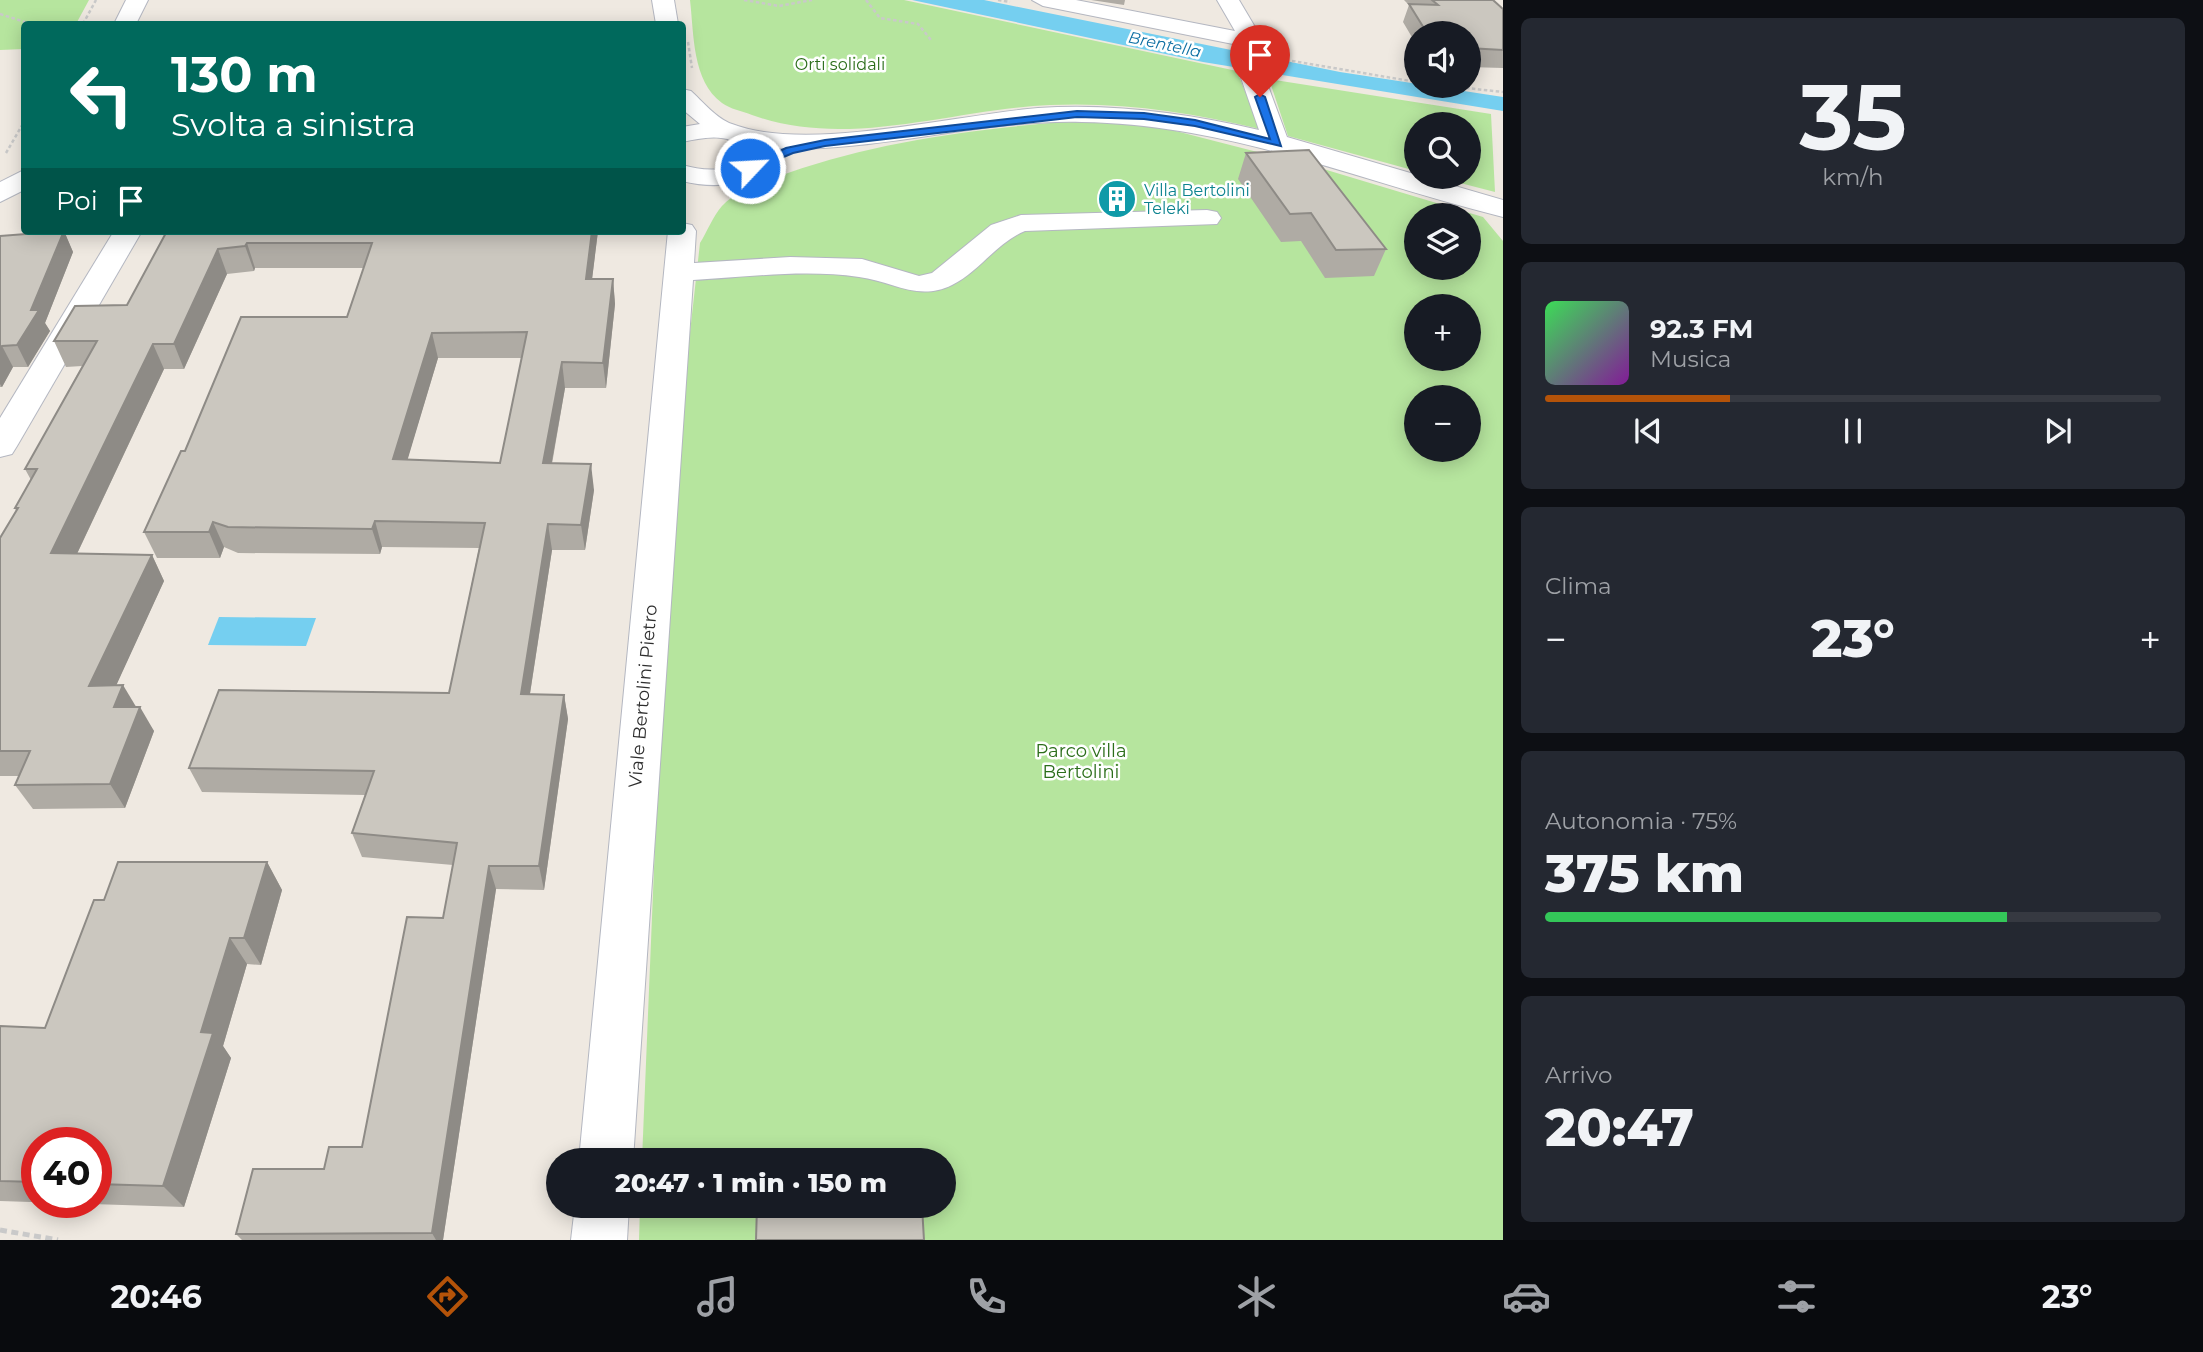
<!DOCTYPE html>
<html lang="it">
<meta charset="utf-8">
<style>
body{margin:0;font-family:Montserrat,sans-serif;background:#242831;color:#f1f3f6;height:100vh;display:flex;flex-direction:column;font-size:26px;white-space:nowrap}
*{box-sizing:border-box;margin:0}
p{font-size:23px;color:#9ea1a6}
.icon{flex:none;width:38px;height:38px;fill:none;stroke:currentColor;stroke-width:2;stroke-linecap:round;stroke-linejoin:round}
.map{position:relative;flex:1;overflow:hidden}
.details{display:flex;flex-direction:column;gap:18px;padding:18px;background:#0d0f14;width:700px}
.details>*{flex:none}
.banner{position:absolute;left:21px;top:21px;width:665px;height:214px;border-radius:7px;box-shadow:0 4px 18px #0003;background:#00695c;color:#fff;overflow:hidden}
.controls{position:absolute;left:1404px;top:21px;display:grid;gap:14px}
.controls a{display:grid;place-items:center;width:77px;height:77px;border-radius:50%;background:#171b24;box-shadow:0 4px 18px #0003;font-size:35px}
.speed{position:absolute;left:21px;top:1127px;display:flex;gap:14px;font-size:35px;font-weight:700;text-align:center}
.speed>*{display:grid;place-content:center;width:91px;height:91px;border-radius:50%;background:#171b24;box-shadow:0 4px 18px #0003;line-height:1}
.speed .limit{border:10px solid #d22;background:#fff;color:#111}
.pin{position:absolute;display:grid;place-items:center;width:60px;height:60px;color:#fff;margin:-72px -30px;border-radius:50% 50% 50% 0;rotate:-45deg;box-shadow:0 0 7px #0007}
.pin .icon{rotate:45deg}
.me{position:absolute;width:77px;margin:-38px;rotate:65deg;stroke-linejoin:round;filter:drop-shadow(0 0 5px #0008)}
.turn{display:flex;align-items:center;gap:24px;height:147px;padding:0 35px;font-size:32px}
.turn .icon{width:91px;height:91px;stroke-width:2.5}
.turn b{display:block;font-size:49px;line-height:60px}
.then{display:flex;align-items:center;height:66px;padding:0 35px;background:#0003;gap:14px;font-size:26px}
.big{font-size:52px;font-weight:800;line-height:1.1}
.details .tile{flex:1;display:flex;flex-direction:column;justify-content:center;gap:10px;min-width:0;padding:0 24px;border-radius:10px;background:#242831}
.details .dial{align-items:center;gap:0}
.dial b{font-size:91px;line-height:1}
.song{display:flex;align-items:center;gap:21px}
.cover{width:84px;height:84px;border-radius:10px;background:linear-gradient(135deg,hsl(130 70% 55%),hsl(290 70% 35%))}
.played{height:7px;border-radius:4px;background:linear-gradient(90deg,#b45309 30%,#363941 30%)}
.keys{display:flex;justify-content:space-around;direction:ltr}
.heat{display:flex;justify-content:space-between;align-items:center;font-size:38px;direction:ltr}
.charge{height:10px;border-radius:5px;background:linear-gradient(90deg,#34c759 75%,#363941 0)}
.trip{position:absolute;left:546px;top:1148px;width:410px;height:70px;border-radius:35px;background:#171b24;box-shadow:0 4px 18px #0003;font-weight:800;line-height:70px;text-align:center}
.tab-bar{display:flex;height:112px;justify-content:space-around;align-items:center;background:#090b0e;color:#9ea1a6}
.tab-bar .icon{width:49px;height:49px}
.tab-bar .selected{color:#b45309}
.tab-bar b{font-size:32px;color:#f1f3f6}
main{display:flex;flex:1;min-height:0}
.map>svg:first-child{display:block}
.green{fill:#b6e59e;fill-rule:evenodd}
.water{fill:#75cff0}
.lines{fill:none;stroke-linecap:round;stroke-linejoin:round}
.minor-casing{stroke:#b4b7c1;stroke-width:2}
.path-far1{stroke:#c9c9c9;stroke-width:2.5;stroke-dasharray:3.5 2.5;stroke-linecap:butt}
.path{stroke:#c9c9c9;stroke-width:5;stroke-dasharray:7 4.5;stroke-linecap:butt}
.minor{fill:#fff;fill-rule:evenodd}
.wall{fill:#afaba4;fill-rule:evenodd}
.shaded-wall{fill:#8e8b86}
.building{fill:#cbc7bf;stroke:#8e8b86;stroke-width:2;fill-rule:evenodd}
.route{fill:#1a73e8;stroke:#114b97;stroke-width:2}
.labels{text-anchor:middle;stroke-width:5;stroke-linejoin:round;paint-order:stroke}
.far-water-label{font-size:16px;font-style:italic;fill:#0d6fa3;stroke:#fff}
.far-park-label{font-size:16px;fill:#2c6e1b;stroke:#fff}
.far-culture-label{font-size:16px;fill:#0d838f;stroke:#fff;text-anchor:start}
.street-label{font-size:18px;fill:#2e2e2e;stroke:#fff}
.park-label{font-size:18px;fill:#2c6e1b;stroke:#fff}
</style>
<main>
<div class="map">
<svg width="1503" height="1240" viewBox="0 0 1503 1240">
<rect width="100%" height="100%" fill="#efe9e1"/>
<!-- green -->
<g class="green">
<path d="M0 0H89L76 24H24V49L0 50Z"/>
<path d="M690 0H904L1237 71 1260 129C1190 112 1122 102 1050 105 952 109 848 150 752 115 742 111 730 109 722 103 692 81 694 34 690 0Z"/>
<path d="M1269 79 1491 114 1495 192 1437 177H1468V124H1416V171L1288 136Z"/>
<path d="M1062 122 1118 123 1164 128 1320 168 1483 217 1503 241V1240H639L640 1206H943V1160H642L668 529 700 243C707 232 713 216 722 206 739 188 766 180 788 173 876 142 969 130 1062 122ZM1416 215H1468V268H1416ZM1416 306H1468V359H1416ZM1416 397H1468V450H1416Z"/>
</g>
<!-- water -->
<g class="water">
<path d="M912 0H984L1340 72 1503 97V111L1203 62Z"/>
<path d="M219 617 316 618 306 646 208 645Z"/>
</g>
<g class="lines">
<defs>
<g id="minor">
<path d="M126 0H148L136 24H114Z"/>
<path d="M652 0H674L678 24H656Z"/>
<path d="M1032 0H1076L1235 31 1217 0H1239L1271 54 1264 75 1287 137 1503 200V217C1357 181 1235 125 1082 122 977 119 876 154 771 148L773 151C761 188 715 189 682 181V165C704 171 725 173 744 159L747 151C731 132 704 137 682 142V127L700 124 682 109V89L691 91C702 101 717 119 732 124 807 153 954 115 1038 108 1112 103 1187 113 1259 130L1240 75 1247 54 1243 46 1043 6Z"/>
<path d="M24 170V190L0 202V182Z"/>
<path d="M1207 210 1217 212 1221 218 1217 224 1025 231C996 243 979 272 952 285 918 302 892 281 859 277 805 269 747 277 693 280L633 1160H579L668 231H682V223L692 225 696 231 694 263 790 257 862 259 919 276 932 273 991 225 1021 215Z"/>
<path d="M114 231H142L17 446 12 454 0 457V418Z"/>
<path d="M575 1206H629L627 1240H571Z"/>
</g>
</defs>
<!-- minor casing -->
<use href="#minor" class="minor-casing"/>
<!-- path-far1 -->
<g class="path-far1">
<path d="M744 0 779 6 812 0"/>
<path d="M866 0 880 18 918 24 931 40"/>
<path d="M998 0 1010 2"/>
<path d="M0 14 31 24"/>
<path d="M83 24 96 0"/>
<path d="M688 42 692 68"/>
<path d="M1292 61 1416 82"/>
<path d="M1448 86 1503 92"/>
<path d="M6 153 24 122"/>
</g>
<!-- path -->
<path class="path" d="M0 1230 58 1240"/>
<!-- minor -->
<use href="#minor" class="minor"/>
</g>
<!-- wall -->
<g class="wall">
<path d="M1091 0H1125L1124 5Z"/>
<path d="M1404 0H1493L1503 9V68L1468 67V33H1416V44L1403 22 1409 5Z"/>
<path d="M1246 153 1386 249 1374 276 1325 278 1301 241 1281 242 1238 179Z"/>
<path d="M64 231 73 252 45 323 50 331 28 367H13L2 387H0V236Z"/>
<path d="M167 231H598L592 279H613L615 304 606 388H565L552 464 594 490 585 550H552L530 694 564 695 568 719 544 890 496 889 443 1240H242L236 1234 324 1169 362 1147 443 918 453 865 362 857 352 833 365 795 202 792 189 768 449 693 479 548 382 547 380 554 238 553 224 547 220 558H157L144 532 185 451 347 317 364 268H255L254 271 227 274 184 369H164L77 554 152 555 164 581 116 685 136 707 154 731 125 808 33 809 15 785 19 776H0V538L16 511 15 508 31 480 25 469 82 366 66 367 54 341 127 305ZM438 358H522L500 463 407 460Z"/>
<path d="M267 862 282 890 261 965 247 964 223 1046 231 1058 184 1207 0 1201V1026L45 1028 104 900ZM37 1143H96V1202H37Z"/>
</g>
<!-- shaded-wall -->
<g class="shaded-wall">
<path d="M64 231 73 252 45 323 50 331 28 367 17 345Z"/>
<path d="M592 231H598L589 304 586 279Z"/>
<path d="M247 243 255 268 254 271 245 246Z"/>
<path d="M218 249 227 274 184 369 174 344Z"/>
<path d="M613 279 615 304 606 388 603 363Z"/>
<path d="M432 333 438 358 400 485 393 459Z"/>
<path d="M153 344 164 369 65 579 51 553Z"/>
<path d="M2 346 13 367 2 387 0 384V349Z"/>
<path d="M562 362 565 388 547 489 543 463Z"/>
<path d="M591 464 594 490 585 550 581 525Z"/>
<path d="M375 521 382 547 380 554 372 529Z"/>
<path d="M213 522 224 547 220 558 209 532Z"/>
<path d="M548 524 552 550 526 719 521 694Z"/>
<path d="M152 555 164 581 105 710 89 686Z"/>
<path d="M123 685 138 710 114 707Z"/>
<path d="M564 695 568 719 544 890 539 866Z"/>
<path d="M140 707 154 731 125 808 110 784Z"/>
<path d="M267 862 282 890 261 965 244 938Z"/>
<path d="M489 866 496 889 443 1240H436L432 1233Z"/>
<path d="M230 938 247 964 223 1046 231 1058 184 1207 163 1186 201 1032Z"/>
</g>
<!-- building -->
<g class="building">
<path d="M1432 0H1493L1503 9V50L1468 48V33H1427L1409 4 1438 5Z"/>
<path d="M1309 150 1386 249 1336 250 1311 213 1290 214 1246 153Z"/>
<path d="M64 231 31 310H39L17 345 2 346 0 349V236Z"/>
<path d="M167 231H592L586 279H613L603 363 562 362 543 463 591 464 581 525 548 524 521 694 564 695 539 866H489L432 1233 236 1234 253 1169H324L329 1147H362L407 917 443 918 457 843 352 833 374 771 189 768 219 690 449 693 485 523 375 521 372 529 228 527 213 522 209 532H144L181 451H185L241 317H347L372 243H247L245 246 218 249 174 344H153L51 553 152 555 89 686 123 685 114 707H140L110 784 15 785 30 751H0V538L18 508H15L37 469H25L97 341H54L75 306 127 305ZM527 332 500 463 393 459 432 333Z"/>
<path d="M118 862H267L244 938H230L201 1032 213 1033 163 1186 96 1184V1143H37V1182L0 1181V1026L45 1028 94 900H104Z"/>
<path d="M759 1151 920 1159V1160H759Z"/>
<path d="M757 1206H922L924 1240H756Z"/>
</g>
<!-- route -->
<path class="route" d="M1260 94 1265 97 1281 146 1195 126 1144 119 1077 117 825 146 793 153 753 170 744 168 786 148 825 140 1077 111 1144 113 1195 120 1270 139 1255 97Z"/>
<!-- icons -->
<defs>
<symbol id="building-disc" viewBox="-11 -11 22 22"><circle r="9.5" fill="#0f9aa8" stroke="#fff"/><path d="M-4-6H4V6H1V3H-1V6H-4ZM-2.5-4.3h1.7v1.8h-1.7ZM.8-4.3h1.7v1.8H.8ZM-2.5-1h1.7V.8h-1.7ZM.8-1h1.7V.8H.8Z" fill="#fff"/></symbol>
</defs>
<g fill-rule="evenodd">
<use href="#building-disc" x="1095" y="177" width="44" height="44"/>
</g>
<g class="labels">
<!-- far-water labels -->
<g class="far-water-label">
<text transform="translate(1165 44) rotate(12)" y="6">Brentella</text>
</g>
<!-- far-park labels -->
<g class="far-park-label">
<text x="840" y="70">Orti solidali</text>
</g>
<!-- far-culture labels -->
<g class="far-culture-label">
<text x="1144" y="196">Villa Bertolini<tspan x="1144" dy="18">Teleki</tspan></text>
</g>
<!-- street labels -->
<g class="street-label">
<text transform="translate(643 696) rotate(-85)" y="6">Viale Bertolini Pietro</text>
</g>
<!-- park labels -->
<g class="park-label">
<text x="1081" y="757">Parco villa<tspan x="1081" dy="21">Bertolini</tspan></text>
</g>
</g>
</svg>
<div class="controls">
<a><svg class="icon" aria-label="sound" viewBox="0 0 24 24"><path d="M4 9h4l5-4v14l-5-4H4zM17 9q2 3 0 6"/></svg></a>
<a><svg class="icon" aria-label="search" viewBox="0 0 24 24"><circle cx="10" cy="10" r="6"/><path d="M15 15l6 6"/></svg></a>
<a><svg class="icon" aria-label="layers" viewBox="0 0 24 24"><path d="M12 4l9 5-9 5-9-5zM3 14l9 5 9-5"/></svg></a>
<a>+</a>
<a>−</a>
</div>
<div class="speed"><div class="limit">40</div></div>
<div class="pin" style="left:1260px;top:97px;background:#d93025"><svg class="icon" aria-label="arrive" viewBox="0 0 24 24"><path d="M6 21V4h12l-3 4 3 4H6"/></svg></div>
<svg class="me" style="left:750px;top:168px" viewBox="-20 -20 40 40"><circle r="17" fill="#1a73e8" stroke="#fff" stroke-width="3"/><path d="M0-11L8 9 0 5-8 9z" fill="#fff"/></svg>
<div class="trip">20:47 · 1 min · 150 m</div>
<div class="banner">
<div class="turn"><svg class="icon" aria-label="left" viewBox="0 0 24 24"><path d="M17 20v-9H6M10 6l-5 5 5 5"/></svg><div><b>130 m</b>Svolta a sinistra</div></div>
<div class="then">Poi<svg class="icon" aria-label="arrive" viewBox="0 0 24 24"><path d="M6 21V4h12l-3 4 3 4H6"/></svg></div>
</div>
</div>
<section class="details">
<div class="tile dial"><b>35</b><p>km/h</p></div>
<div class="tile">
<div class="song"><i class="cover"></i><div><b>92.3 FM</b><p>Musica</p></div></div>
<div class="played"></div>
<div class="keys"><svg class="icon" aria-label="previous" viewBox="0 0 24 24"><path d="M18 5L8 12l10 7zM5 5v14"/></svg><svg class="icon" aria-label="pause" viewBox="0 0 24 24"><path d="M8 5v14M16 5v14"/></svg><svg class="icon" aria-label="next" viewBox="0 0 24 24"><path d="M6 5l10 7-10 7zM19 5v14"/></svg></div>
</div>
<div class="tile"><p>Clima</p>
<div class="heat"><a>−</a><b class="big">23°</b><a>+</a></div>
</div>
<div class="tile"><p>Autonomia · 75%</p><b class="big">375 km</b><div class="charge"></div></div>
<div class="tile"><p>Arrivo</p><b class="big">20:47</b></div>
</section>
</main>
<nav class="tab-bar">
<b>20:46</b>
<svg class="icon selected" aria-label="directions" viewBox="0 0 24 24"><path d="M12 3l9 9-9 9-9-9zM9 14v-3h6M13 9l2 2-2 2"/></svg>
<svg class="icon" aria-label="music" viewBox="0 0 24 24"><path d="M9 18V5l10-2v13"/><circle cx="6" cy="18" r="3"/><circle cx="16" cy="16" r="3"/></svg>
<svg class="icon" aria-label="phone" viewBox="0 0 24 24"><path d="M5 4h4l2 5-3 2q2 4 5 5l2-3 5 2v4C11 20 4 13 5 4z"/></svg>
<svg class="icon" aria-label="climate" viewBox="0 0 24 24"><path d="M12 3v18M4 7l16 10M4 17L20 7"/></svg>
<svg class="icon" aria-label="car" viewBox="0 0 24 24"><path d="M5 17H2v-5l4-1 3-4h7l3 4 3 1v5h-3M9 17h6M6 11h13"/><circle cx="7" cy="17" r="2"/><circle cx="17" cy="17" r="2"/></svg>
<svg class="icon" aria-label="filters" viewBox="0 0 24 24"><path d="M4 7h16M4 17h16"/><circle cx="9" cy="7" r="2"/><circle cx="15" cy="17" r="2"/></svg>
<b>23°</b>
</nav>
